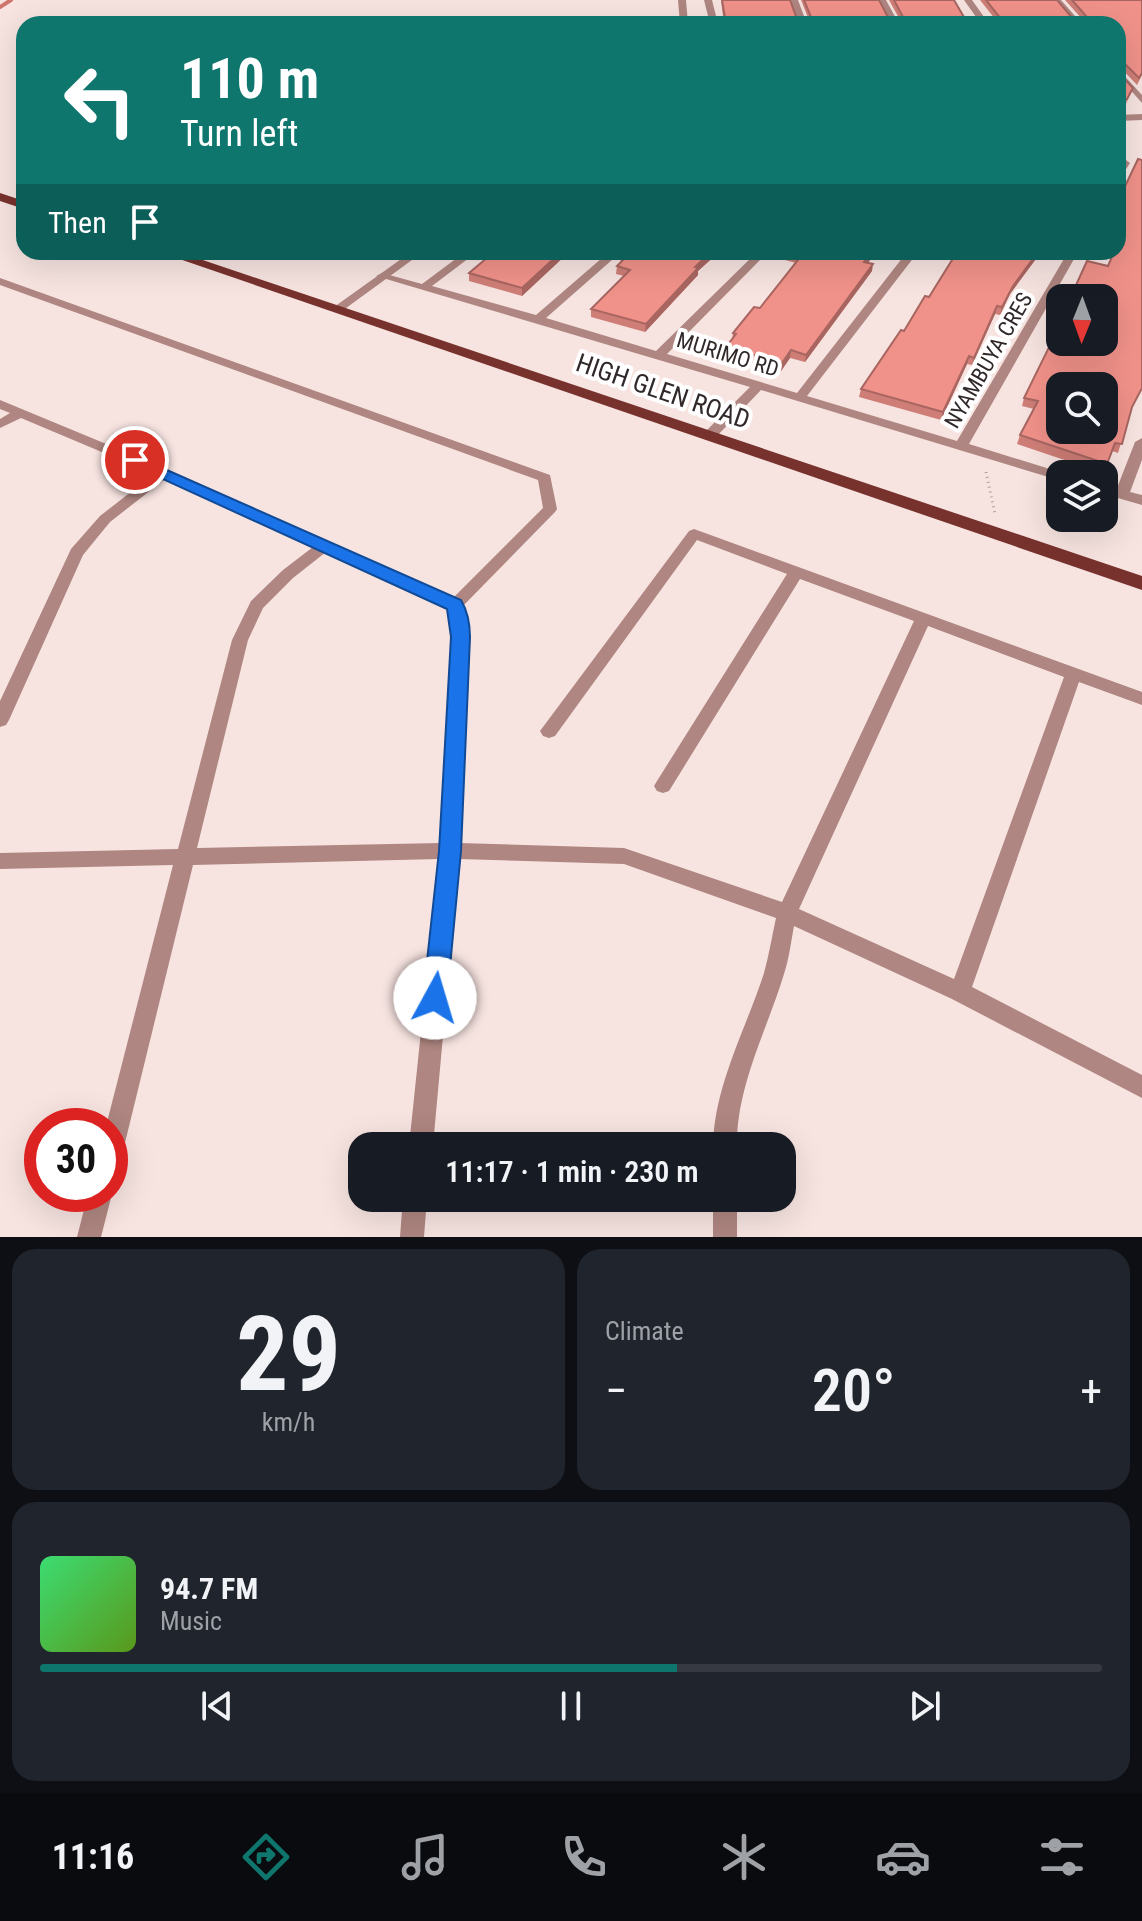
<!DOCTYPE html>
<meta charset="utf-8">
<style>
body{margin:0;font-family:"Roboto Condensed",sans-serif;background:#20242c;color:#f1f3f6;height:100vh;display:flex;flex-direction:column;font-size:30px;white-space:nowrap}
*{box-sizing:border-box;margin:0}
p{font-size:26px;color:#9ea1a6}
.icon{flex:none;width:44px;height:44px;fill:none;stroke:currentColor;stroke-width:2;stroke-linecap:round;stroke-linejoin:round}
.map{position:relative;height:1237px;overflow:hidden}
.sheet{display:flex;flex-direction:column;gap:12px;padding:12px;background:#0d0f14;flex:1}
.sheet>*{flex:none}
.guide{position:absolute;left:16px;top:16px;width:1110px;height:244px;border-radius:24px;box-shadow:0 8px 32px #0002;background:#0f766e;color:#fff;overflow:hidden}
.needle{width:52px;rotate:181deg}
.fabs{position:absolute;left:1046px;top:284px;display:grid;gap:16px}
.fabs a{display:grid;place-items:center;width:72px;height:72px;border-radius:16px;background:#171b24;box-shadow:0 8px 32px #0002;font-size:40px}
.speed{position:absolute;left:24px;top:1108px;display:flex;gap:16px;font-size:40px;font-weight:700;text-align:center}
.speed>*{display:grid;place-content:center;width:104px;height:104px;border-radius:50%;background:#171b24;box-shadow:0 8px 32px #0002;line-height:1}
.speed .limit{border:12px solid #d22;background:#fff;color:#111}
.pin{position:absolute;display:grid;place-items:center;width:68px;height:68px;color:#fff;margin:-34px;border:4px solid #fff;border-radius:50%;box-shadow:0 2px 8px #0007}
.me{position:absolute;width:88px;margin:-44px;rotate:6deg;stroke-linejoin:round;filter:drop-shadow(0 0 6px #0008)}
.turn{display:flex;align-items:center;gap:28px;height:168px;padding:0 32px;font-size:36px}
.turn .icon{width:104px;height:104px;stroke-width:2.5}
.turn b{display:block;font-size:56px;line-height:68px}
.then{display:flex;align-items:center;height:76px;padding:0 32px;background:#0003;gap:16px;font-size:30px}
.big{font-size:60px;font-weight:600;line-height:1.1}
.sheet .widget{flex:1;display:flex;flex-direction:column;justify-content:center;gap:12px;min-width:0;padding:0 28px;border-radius:24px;background:#20242c}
.sheet .dial{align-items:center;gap:0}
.dial b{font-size:104px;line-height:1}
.song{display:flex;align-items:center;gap:24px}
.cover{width:96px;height:96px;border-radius:12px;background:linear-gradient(135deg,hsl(140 70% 55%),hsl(90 70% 35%))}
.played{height:8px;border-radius:4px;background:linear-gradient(90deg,#0f766e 60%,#363941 60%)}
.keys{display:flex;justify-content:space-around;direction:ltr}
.heat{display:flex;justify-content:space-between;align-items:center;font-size:44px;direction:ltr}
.sheet .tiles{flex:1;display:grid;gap:12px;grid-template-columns:1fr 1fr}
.widget:last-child{grid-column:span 2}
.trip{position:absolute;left:348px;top:1132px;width:448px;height:80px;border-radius:24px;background:#171b24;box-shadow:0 8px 32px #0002;font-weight:600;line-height:80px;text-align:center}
.dock{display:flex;height:128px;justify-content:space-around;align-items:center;background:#090b0e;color:#9ea1a6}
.dock .icon{width:56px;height:56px}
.dock .active{color:#0f766e}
.dock b{font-size:36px;color:#f1f3f6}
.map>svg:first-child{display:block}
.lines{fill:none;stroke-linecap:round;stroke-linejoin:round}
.stream{stroke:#d0756d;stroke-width:4}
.path{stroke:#ae9f9d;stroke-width:3;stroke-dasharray:1 4;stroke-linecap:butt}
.minor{fill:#af8681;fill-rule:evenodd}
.tertiary{fill:#af8681;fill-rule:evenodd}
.primary{fill:#78322e;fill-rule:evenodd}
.wall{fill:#cf7e77}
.shaded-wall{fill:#a96661}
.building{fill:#f1928a;stroke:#a96661;stroke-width:2;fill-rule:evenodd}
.route{fill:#1a73e8;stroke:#114b97;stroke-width:2}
.labels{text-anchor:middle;stroke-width:8;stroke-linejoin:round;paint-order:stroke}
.far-street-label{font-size:22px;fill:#312929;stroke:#fff}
.street-label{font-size:26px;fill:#312929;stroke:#fff}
</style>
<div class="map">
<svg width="1142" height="1237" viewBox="0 0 1142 1237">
<rect width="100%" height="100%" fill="#f7e4e1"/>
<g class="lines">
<!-- stream -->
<path class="stream" d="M0 7 11 0"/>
<!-- path -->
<path class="path" d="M986 472 995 514"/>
<!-- minor -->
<g class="minor">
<path d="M704 0H712L718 24H710Z"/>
<path d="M790 0H798L807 24H799Z"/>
<path d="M878 0H886L899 24H891Z"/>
<path d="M964 0H972L989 24H981Z"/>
<path d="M1053 0H1061L1082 24H1074Z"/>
<path d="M1118 69 1142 95V103L1118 76Z"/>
<path d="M1142 114V120L1118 121V115Z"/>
<path d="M1118 154 1130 163 1121 177 1118 178Z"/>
<path d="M465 252H477L432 286 536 315 609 252H621L546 318 656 351 757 252H768L667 354 797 393 907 252H918L807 396 957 441 1068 252H1078L969 444 1066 474H1060V480L1055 479 761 390 716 437H706V431L750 387 376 276 382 273 422 284Z"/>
<path d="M0 278 550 475 557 509 555 512 463 606 469 637 460 843 624 848 782 902 914 621 800 579 669 791 663 793 657 791 654 786 657 781 787 574 697 540 555 736 549 738 543 736 540 731 689 531 694 529 1142 692V705L1079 682 972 987 1142 1075V1098L952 999 794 926C791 942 789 959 784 974 767 1030 736 1087 737 1146H713C714 1086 746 1029 764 973 769 955 772 936 776 918L624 864 459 859 433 1146H409L439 859 193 865 122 1155 118 1163 110 1167V1126H106L173 865 0 869V853L178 849 232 640 251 601 283 570 313 547 165 479 110 522 83 555 9 720 6 725 0 727V701L71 549 100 516 154 474 21 418 0 428V419L10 413 0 409V400L169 470 453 598 543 508 538 480 0 285ZM326 552 448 608 453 637 441 843 197 848 248 640 263 608 293 578ZM928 626 1064 677 954 979 799 909Z"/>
<path d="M1142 438V460L1130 492 1142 495V505L1104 494V485L1117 488 1135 442Z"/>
<path d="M110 1189 112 1194 101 1237H77L88 1194H110Z"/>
<path d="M403 1198H427L424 1237H400Z"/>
<rect x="713" y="1198" width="24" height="39"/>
</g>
<!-- tertiary -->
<g class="tertiary">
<path d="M678 0H686L688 24H680Z"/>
<path d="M411 252H423L342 311H334V307Z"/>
</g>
<!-- primary -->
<g class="primary">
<path d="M0 193 24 201V209L0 201Z"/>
<path d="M159 252H179L1142 576V590Z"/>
</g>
</g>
<!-- wall -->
<g class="wall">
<path d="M721 0H790L797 19 808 21 809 20 801 0H879L889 19 900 20 889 0H954L968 24H724Z"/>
<path d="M980 0H1057L1074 20H1083L1065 0H1142V75L1137 85 1120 67H1118V24H999Z"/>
<path d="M1118 72 1133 88 1125 106H1118Z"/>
<path d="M1142 160 1131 410 1118 453 1112 451 1103 473 1017 444 1020 435 1034 409 1022 406 1024 398 1060 342H1104L1088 296 1073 293 1076 285 1108 266 1120 238 1118 237V201Z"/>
<path d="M494 252H569L522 296 469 281V273Z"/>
<path d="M588 252H605L601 255Z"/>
<path d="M618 252H719L698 271V275L645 332 591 317V309L624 276 616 274 617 266 622 261 617 259Z"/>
<path d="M787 252H876L868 263 872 271 805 362 790 358 781 371 725 355 726 347 732 339 733 333 760 308 796 263 785 260Z"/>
<path d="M957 252H1044L1041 257 1038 256 1010 294 1000 315 995 314 972 365 967 364 941 420 859 397 861 389 929 297Z"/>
</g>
<!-- shaded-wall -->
<g class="shaded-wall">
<path d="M561 252H569L522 296V288Z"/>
<path d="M711 252H719L698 271V275L645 332 646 324 695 267Z"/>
<path d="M872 252H876L863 269 864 262Z"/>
<path d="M1038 252H1040L1038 256 1010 294 1000 315 1002 307 1013 286Z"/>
<path d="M873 264 872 271 805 362 806 355Z"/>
<path d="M997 306 995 314 972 365 974 358Z"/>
<path d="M791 350 790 358 781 371 782 363Z"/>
<path d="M969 356 967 364 941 420 943 412Z"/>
</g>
<!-- building -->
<g class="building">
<path d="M722 0H790L797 19 808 21 811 17 804 0H879L889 19 902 20 903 17 894 0H954L968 24H726Z"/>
<path d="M986 0H1057L1074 20H1086V16L1072 0H1142V73L1139 78 1122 61 1118 60V24H1005Z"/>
<path d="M1118 72 1133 88 1127 99H1118Z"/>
<path d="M1138 159 1142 160V388L1132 407 1122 444 1115 443 1107 464 1020 435 1038 401 1024 398 1053 339 1060 340V342H1104V298H1087L1091 289 1076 285 1087 261 1108 266 1114 252H1118V242L1123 230 1118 229V201ZM1060 386H1104V430H1060Z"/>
<path d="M494 252H561L522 288 469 273Z"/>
<path d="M619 252H711L695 267 698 268 646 324 591 309 630 270 617 266 629 254Z"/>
<path d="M786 252H872L864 262 873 264 806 355 791 350 782 363 726 347 736 334 733 333 754 307 760 308 801 256Z"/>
<path d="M957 252H1038L1013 286 1002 307 997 306 974 358 969 356 943 412 861 389 901 330 904 331 925 296 929 297Z"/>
</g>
<!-- route -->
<path class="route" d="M135 456 461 600C468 612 470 624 470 637L461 851 447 998 444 1007 435 1010 426 1007 423 998 439 851 451 637 447 609 130 464 127 460Z"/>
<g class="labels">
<!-- far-street labels -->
<g class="far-street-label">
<text transform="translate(728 354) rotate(17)" y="8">MURIMO RD</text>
<text transform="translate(988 360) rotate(-60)" y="8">NYAMBUYA CRES</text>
</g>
<!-- street labels -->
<g class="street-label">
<text transform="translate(663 391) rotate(19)" y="9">HIGH GLEN ROAD</text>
</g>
</g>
</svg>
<div class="fabs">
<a><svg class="needle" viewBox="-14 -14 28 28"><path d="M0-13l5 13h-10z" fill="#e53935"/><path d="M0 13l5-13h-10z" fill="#9ea1a6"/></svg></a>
<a><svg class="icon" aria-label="search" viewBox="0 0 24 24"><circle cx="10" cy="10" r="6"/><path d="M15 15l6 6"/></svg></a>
<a><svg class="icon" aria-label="layers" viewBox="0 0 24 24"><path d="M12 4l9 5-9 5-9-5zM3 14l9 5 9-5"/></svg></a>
</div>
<div class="speed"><div class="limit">30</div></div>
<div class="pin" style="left:135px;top:460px;background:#d93025"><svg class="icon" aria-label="arrive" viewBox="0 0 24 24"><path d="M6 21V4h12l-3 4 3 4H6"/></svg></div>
<svg class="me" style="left:435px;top:998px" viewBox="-20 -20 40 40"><circle r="19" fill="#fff"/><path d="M0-13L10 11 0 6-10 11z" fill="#1a73e8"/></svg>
<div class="trip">11:17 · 1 min · 230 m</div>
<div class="guide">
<div class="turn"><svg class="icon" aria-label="left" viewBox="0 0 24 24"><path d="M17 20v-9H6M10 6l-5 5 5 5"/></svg><div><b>110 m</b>Turn left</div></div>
<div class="then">Then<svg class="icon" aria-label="arrive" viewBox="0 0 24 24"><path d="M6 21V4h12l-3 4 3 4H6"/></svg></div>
</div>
</div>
<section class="sheet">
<div class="tiles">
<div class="widget dial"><b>29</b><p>km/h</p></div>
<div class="widget"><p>Climate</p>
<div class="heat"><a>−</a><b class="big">20°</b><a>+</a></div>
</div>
<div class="widget">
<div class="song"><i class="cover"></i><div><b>94.7 FM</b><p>Music</p></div></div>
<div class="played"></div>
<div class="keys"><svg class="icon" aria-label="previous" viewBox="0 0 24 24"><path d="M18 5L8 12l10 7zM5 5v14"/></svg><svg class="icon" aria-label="pause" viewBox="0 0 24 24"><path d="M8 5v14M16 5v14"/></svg><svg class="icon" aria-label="next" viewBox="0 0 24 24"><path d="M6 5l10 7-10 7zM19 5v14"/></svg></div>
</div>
</div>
</section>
<nav class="dock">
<b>11:16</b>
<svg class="icon active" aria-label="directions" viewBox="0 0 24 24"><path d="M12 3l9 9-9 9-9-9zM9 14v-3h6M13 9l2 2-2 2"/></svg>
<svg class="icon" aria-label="music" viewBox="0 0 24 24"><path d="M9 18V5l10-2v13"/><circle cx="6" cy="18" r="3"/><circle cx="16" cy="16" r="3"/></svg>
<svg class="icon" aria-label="phone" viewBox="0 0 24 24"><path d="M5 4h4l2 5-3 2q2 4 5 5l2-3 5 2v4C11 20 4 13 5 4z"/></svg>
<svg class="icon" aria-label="climate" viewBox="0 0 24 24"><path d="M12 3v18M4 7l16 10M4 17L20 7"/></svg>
<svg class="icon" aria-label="car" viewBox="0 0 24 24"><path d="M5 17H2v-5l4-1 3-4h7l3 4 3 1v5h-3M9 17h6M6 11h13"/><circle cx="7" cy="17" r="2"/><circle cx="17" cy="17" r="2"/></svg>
<svg class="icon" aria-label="filters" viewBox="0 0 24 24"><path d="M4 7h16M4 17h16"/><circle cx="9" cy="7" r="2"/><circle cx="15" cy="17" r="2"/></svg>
</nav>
